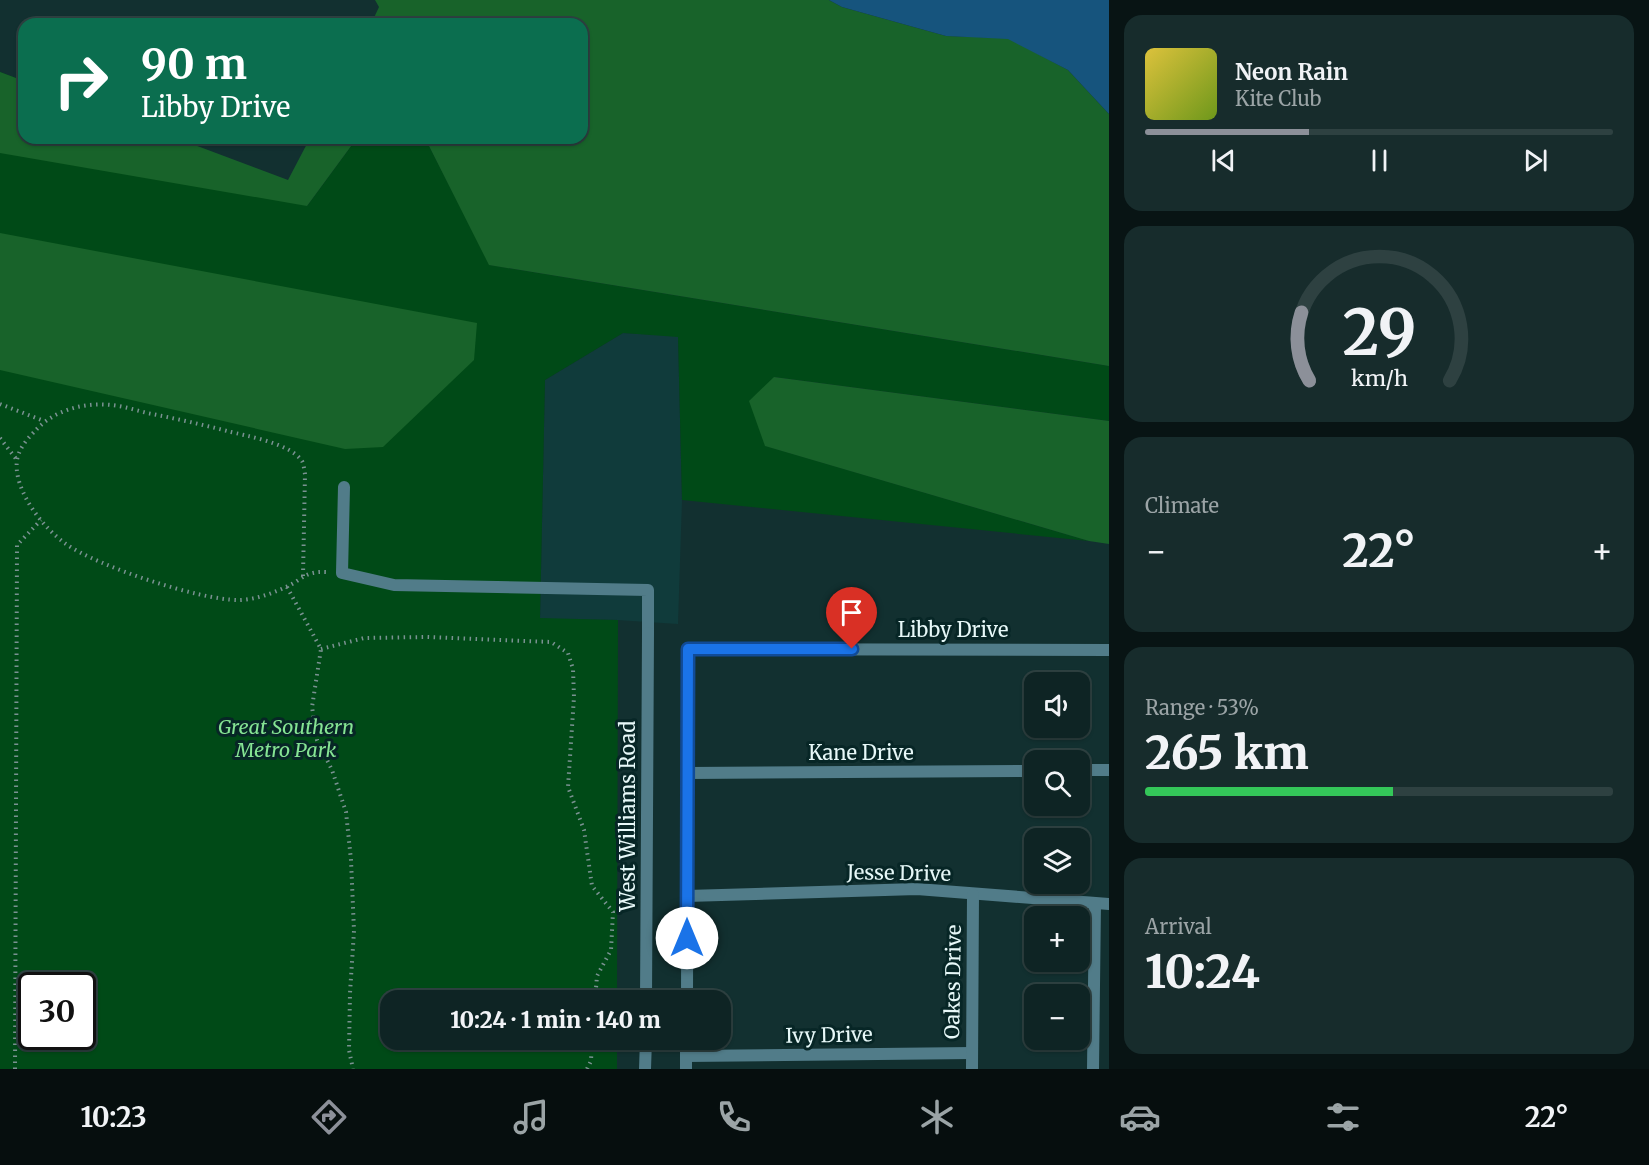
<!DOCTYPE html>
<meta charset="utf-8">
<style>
body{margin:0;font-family:Merriweather,serif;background:#172c2c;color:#f1f3f6;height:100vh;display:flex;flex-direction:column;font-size:22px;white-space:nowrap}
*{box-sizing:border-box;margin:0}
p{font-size:20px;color:#9ba4a6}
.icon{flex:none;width:33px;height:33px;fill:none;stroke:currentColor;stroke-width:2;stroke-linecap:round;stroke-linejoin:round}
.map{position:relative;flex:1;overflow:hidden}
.drawer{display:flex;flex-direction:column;gap:15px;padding:15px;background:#081414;width:540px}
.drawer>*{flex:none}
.banner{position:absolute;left:18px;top:18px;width:570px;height:126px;border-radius:18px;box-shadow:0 2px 4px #0004,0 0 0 2px #2e4141;background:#0b6e4f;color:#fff;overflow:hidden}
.buttons{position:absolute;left:1024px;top:672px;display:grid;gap:12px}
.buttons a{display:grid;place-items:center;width:66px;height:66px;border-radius:12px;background:#0e2424;box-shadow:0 2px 4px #0004,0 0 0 2px #2e4141;font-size:30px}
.speed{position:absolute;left:18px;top:972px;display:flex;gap:12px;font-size:30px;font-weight:700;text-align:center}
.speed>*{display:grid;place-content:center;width:78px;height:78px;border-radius:50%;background:#0e2424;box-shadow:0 2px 4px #0004,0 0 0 2px #2e4141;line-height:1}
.speed .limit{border:3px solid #111;border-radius:9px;background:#fff;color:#111}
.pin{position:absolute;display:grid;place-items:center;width:51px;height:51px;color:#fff;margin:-62px -26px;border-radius:50% 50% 50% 0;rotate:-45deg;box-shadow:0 0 6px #0007}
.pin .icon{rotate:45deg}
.me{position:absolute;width:66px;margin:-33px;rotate:0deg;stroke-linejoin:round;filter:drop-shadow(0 0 4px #0008)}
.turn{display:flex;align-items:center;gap:21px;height:126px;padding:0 24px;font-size:27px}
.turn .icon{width:78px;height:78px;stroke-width:2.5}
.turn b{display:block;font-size:42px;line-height:51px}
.big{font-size:45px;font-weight:800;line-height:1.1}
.drawer .widget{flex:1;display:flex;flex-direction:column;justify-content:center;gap:9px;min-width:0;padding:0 21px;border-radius:18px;background:#172c2c}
.drawer .dial{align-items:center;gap:0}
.dial svg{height:156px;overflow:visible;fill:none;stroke:#2e4141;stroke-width:7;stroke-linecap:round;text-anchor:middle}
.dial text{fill:#f1f3f6;stroke:none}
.song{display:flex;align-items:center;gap:18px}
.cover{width:72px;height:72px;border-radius:9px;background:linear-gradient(135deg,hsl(50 70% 55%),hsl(80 70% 35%))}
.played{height:6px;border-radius:3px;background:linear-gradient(90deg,#8c9099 35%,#2e4141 35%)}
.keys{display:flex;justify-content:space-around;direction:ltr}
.heat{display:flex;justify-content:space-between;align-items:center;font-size:33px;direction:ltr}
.charge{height:9px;border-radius:4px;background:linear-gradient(90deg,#34c759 53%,#2e4141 0)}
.trip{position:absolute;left:380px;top:990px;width:351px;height:60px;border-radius:18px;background:#0e2424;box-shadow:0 2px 4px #0004,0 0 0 2px #2e4141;font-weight:800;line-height:60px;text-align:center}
.tabs{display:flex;height:96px;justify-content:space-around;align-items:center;background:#060e0e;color:#9ba4a6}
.tabs .icon{width:42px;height:42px}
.tabs .active{color:#8c9099}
.tabs b{font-size:27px;color:#f1f3f6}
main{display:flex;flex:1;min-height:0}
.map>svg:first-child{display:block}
.built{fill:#103b3b}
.green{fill:#004a17;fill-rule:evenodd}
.forest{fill:#18632a}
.water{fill:#16547d}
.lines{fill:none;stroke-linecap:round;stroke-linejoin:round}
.path{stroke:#7a9292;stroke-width:4;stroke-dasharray:1.5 4.5;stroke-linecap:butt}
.service{stroke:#517c89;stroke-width:12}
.minor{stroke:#517c89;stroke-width:12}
.route-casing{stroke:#114b97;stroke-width:15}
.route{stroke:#1a73e8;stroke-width:10}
.labels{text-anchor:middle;stroke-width:6;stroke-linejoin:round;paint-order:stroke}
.street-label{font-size:20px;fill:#e7f8f8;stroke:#072626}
.park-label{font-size:20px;font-style:italic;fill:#85e493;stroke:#072626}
</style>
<main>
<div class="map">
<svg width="1109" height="1069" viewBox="0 0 1109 1069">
<rect width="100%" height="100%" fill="#123030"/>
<!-- built -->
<path class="built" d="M623 333 678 336 682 500 678 624 617 620 540 619 545 380Z"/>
<!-- green -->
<path class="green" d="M0 72 24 81V138H176L307 206 357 138H425L490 265 1109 366V421L774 377 766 446 1089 541 682 500 678 337 623 333 545 380 540 618 618 620 617 1000H390V1040H617V1069H0ZM32 986H82V1036H32Z"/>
<!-- forest -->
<g class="forest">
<path d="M375 0H829L842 7 946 36 1008 38 1068 70 1109 114V366L489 265 425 138H582V24H371L379 7Z"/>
<path d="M0 72 24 81V138H176L288 180 310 138H357L307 206 0 153Z"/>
<path d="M0 233 477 323 474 360 383 447 345 449 0 370Z"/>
<path d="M774 377 1109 421V544L1089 541 765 446 749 401Z"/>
</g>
<!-- water -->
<path class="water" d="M829 0H1109V114L1068 70 1008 39 946 36 842 7Z"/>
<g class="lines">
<!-- path -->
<g class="path">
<path d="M0 404 44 421"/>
<path d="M0 438 17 460"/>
<path d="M303 576 305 474C304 470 304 464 302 461 290 443 246 436 227 431 200 424 173 418 147 413 135 410 123 406 111 405 85 402 54 410 36 430 28 438 19 448 17 460 13 490 43 528 66 544 97 566 199 600 238 600 254 600 271 594 286 587 304 579 304 571 327 572"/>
<path d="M287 587 321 649 312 707 317 740 332 770 346 812 351 860 354 931 350 993 349 1050 353 1069"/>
<path d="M321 649 364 638 427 637 551 642 568 653 573 669 574 697 568 787 584 830 592 886 613 912 611 950 597 976 595 1000"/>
<path d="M15 1069 17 545 41 520"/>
<path d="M587 1069 591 1061 592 1040"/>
</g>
<!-- service -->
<path class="service" d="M344 487 342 573 394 585 648 590V633"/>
<!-- minor -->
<g class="minor">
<path d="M1080 770H1109"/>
<path d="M688 773 1035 771"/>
<path d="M687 896 917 889 1109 904"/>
<path d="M646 1000 648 633"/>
<path d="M687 1000 688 649 1109 650"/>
<path d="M686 1056 972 1053"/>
<path d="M645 1069 646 1040"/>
<path d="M686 1069V1040"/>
<path d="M972 1069 973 895"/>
<path d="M1093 1069 1095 904"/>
</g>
</g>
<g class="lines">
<defs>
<path id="route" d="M687 938 688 649H852"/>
</defs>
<!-- route casing -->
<use href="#route" class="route-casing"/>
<!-- route -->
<use href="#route" class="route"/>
</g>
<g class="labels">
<!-- street labels -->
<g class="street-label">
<text x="953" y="637">Libby Drive</text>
<text x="861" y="760">Kane Drive</text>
<text transform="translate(628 816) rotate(-90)" y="7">West Williams Road</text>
<text transform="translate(899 873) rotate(1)" y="7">Jesse Drive</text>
<text transform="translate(953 982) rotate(-89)" y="7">Oakes Drive</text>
<text transform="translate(829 1035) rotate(-1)" y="7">Ivy Drive</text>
</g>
<!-- park labels -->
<g class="park-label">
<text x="286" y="734">Great Southern<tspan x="286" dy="23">Metro Park</tspan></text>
</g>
</g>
</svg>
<div class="buttons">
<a><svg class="icon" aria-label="sound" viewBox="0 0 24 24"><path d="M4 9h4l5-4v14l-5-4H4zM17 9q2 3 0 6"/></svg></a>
<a><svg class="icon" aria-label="search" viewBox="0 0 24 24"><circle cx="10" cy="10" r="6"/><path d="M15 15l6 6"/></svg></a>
<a><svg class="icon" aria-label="layers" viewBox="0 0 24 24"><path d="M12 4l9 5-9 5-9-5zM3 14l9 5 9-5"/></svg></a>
<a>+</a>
<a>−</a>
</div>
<div class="speed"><div class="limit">30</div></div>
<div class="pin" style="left:852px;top:649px;background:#d93025"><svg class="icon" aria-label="arrive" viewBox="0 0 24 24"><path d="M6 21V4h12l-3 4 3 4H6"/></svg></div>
<svg class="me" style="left:687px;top:938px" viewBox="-20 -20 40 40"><circle r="19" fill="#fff"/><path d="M0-13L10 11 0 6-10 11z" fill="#1a73e8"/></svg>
<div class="trip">10:24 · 1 min · 140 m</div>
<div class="banner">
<div class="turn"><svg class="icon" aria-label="right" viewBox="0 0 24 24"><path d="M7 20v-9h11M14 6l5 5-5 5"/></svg><div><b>90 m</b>Libby Drive</div></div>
</div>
</div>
<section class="drawer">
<div class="widget">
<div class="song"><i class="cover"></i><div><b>Neon Rain</b><p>Kite Club</p></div></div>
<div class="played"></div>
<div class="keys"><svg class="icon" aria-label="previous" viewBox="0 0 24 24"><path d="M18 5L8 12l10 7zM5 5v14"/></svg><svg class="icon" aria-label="pause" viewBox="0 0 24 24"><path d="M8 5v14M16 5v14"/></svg><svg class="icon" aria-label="next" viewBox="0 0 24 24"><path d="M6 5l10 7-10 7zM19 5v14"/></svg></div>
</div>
<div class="widget dial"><svg viewBox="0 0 100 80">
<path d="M14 69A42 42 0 1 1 86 69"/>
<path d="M14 69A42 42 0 0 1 10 34" stroke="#8c9099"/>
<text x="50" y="56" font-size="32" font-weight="700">29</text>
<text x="50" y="72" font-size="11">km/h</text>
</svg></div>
<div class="widget"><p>Climate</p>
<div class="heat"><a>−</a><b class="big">22°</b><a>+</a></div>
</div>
<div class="widget"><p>Range · 53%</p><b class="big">265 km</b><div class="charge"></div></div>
<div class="widget"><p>Arrival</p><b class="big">10:24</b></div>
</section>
</main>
<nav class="tabs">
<b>10:23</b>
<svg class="icon active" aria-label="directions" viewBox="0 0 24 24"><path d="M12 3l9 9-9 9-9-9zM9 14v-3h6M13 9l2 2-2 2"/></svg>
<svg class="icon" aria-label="music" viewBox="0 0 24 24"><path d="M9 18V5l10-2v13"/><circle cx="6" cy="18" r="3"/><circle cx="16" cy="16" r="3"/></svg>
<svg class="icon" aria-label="phone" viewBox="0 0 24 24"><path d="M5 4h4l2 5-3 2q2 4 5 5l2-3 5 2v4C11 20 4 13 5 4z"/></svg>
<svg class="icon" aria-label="climate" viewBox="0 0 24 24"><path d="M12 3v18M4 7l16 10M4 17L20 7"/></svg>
<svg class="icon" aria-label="car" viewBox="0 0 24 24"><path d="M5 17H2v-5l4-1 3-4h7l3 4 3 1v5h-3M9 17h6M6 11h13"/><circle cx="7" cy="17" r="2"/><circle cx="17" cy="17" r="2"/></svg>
<svg class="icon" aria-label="filters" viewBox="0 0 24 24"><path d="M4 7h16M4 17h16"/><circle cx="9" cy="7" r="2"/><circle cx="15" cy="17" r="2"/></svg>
<b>22°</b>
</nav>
